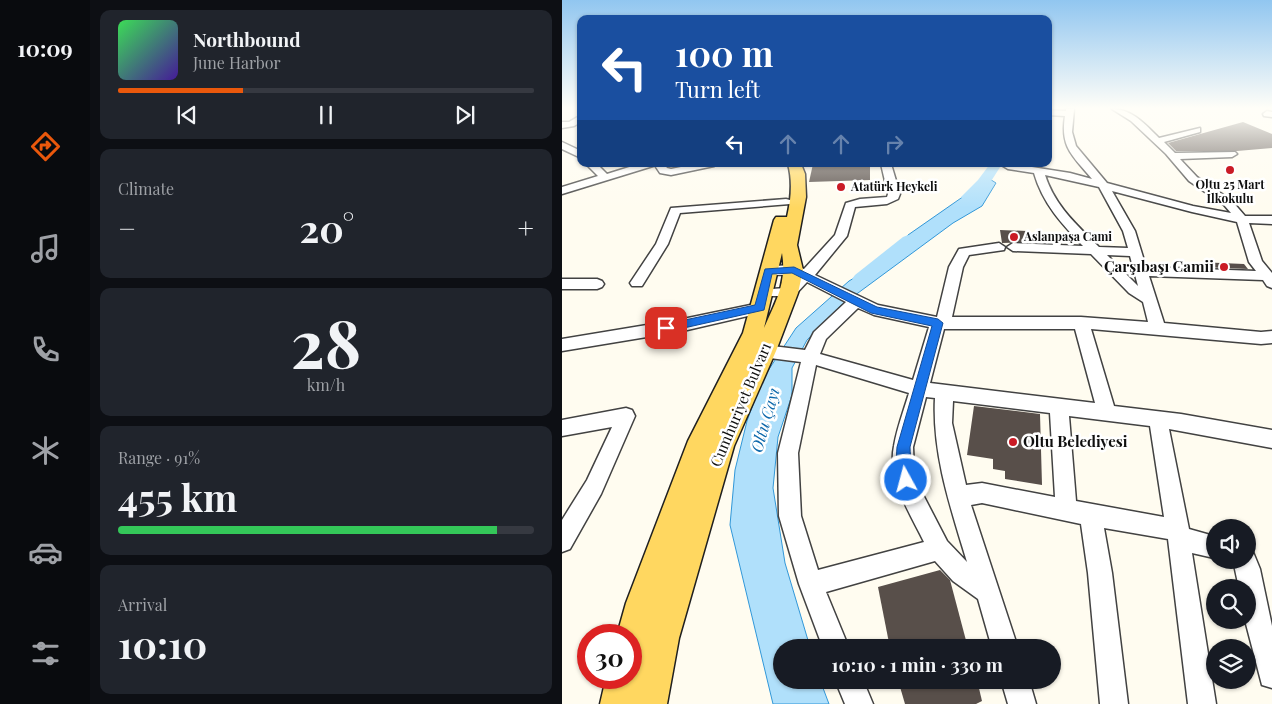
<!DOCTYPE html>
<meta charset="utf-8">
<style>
body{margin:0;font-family:"Playfair Display",serif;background:#20242c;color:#f1f3f6;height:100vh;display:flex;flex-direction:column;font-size:19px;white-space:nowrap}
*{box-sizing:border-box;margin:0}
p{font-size:16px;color:#9ea1a6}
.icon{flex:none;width:28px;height:28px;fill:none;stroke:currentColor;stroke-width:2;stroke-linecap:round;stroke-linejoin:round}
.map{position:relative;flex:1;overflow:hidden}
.sheet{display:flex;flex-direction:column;gap:10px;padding:10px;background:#0d0f14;width:472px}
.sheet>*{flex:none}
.banner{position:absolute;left:15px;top:15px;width:475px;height:152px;border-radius:10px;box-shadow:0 1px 4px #0004;background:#1a4fa0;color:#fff;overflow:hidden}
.tools{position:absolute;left:644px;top:519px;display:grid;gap:10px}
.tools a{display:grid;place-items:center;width:50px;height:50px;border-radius:50%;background:#171b24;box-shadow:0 1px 4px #0004;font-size:25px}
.speed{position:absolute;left:15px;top:624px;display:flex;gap:10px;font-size:25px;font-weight:700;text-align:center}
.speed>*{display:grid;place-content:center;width:65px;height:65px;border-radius:50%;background:#171b24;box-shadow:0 1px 4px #0004;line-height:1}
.speed .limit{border:8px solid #d22;background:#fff;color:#111}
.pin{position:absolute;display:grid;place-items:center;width:42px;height:42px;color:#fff;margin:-21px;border-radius:10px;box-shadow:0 2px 8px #0006}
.me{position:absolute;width:55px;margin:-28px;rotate:353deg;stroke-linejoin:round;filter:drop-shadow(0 0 4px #0008)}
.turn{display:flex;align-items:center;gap:18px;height:105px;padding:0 15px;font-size:22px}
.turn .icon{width:65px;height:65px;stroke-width:2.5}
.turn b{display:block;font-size:35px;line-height:42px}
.lanes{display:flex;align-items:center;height:48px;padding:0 15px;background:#0003;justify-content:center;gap:25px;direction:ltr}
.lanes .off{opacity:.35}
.big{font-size:38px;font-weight:700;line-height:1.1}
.sheet .widget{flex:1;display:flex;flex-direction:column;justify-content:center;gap:8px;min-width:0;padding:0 18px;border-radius:10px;background:#20242c}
.sheet .dial{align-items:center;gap:0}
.dial b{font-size:65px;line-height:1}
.song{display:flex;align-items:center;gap:15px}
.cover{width:60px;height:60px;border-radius:8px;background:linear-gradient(135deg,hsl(130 70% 55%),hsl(260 70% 35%))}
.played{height:5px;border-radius:2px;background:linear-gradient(90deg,#ea580c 30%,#363941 30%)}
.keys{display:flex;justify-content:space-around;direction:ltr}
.heat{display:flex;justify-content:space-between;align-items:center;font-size:28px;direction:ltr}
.charge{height:8px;border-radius:4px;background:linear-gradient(90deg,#34c759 91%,#363941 0)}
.trip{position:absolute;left:211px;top:639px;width:288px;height:50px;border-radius:25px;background:#171b24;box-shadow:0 1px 4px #0004;font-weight:700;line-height:50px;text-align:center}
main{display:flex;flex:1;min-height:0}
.tabs{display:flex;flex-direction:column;width:90px;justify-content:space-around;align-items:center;background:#090b0e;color:#9ea1a6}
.tabs .icon{width:35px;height:35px}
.tabs .on{color:#ea580c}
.tabs b{font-size:22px;color:#f1f3f6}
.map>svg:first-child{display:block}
.water{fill:#b0e0fb;stroke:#3197d8}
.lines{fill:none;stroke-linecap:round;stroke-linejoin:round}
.river{fill:#b0e0fb;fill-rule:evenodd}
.building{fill:#584f4a}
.minor-casing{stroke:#424242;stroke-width:3}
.major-casing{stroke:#202020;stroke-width:3}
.minor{fill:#fff;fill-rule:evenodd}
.major{fill:#ffd760;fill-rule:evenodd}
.route{fill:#1a73e8;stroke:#114b97}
.poi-dot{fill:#ca1b25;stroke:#fff;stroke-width:2}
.labels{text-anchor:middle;stroke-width:5;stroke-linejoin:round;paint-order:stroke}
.far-poi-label{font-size:12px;font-weight:bold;fill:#0f0f0f;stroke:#fff;text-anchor:start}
.poi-label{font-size:15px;font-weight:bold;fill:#0f0f0f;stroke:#fff;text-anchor:end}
.street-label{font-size:15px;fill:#0f0f0f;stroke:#fff}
.water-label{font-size:16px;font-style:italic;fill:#0d68ab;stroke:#fff}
</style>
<main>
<nav class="tabs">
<b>10:09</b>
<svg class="icon on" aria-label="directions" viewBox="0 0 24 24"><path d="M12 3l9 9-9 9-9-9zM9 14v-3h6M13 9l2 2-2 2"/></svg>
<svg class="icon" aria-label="music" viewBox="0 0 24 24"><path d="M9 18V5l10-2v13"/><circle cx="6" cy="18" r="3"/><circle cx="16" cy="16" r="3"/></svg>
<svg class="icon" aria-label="phone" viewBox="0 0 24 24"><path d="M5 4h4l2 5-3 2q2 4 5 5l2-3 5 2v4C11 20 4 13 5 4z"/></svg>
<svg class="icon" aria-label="climate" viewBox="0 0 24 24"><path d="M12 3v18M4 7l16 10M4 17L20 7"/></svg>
<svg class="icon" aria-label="car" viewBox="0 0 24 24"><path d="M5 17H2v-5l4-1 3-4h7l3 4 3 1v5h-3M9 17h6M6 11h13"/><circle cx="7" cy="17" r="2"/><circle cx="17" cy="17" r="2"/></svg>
<svg class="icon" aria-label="filters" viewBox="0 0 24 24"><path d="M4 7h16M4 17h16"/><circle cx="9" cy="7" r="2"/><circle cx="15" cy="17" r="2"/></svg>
</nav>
<section class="sheet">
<div class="widget">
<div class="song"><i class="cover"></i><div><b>Northbound</b><p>June Harbor</p></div></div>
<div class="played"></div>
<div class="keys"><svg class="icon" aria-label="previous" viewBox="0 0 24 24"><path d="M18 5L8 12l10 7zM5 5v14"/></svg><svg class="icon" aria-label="pause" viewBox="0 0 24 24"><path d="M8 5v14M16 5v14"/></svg><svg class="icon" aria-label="next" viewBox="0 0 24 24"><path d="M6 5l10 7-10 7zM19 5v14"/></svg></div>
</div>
<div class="widget"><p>Climate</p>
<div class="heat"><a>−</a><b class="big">20°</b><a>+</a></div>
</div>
<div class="widget dial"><b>28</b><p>km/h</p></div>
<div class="widget"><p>Range · 91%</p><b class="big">455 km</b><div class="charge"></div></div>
<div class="widget"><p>Arrival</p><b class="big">10:10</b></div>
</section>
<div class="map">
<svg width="710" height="704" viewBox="0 0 710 704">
<rect width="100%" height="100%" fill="#fffcf0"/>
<!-- water -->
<path class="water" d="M423 176 434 183 420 206 391 223 277 307 245 340 230 368V395L216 437 211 488 223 563 248 647 220 648V680H258L267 704H211L168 525 173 470 185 421 200 380 234 328 287 281 322 260 346 235 402 196Z"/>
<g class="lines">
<!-- river -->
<g class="river">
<path d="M428 164H440L426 186 411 200H401L399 197 416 180Z"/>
<path d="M346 235 351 237 354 240 351 243 305 283 299 285 293 283 290 279 293 275 341 237Z"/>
</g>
</g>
<!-- building -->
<g class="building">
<path d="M681 122 710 134V148L675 151H614L606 143Z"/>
<path d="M251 164H308V180L247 182Z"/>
<path d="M438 230 465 231 467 242 440 243Z"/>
<path d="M636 262 682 264 686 269 639 267Z"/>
<path d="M412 406 478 414 480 485 443 479V471L431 469V459L405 455Z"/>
<path d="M378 570 388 580 406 648H328L316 587Z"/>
<path d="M336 680H415L420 701 414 704H343Z"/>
</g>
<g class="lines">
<defs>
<g id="minor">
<path d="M504 109H512L510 132 514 146 545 183 631 206 669 213 662 205 627 181 604 154 569 121 550 109C570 109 583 124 597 138L638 128V132L602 142 613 153 673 152 675 154 670 157 618 159 635 177 670 201 683 216H710V224L687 223 700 261 710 273V288L705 286 701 280 587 276 602 323 699 332 710 331V343L699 344 529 329 552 406 619 414 710 430V448L607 429 627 529 652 536V558L630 553 654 704H626L606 539 542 528 550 573 566 704H538L526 573 519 524 420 503 409 505 456 648H430L416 599 391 581 373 561 264 592 287 648H261L237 584 217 516 216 453 239 362 193 356 187 354 185 350 187 346 193 344 243 350 252 332 284 302 245 282 232 296H196L194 293 196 290 223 288 235 277C224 272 212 277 201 274L199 271 201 268C214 265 231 264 242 269L273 235 284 203 298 199 325 197 326 194 319 164H329L338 194 336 199 325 204 293 207 285 236 253 275 316 305 375 317 387 267 397 249 437 243 443 247 442 250 407 255 401 267 390 317H519L586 322 581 302 567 293 529 254 451 251 445 247 451 243 521 246C500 224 481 204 472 173L446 169 441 166 443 164H451L508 173 530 179C511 156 498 148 503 116L486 115V110L504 111ZM483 175 537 187 561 231 566 248 537 247C514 224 493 206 483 175ZM550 191 630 212 675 222 687 262 694 271 584 267 573 231ZM545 255 568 256 576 286ZM296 308 312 315 367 327 351 380 258 354 264 339ZM382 329H513L533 403 368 383ZM254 365 347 393C342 410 335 428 332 446 325 479 348 513 362 542L256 570 239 516 236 453ZM364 397 373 398C370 454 389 509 405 562L385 541 356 485 352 472 351 447ZM391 401 488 413 493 497 420 483 404 485 390 423ZM507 416 588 426 602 517 514 501Z"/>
<path d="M705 111 710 112V117L702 116 701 114Z"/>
<path d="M19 115V122L12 126 0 128V122H7Z"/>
<path d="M0 142 19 151V158L0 149Z"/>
<path d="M24 164H35L45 174 77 164H102L105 168 109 169 134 164H153L152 166 109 175 98 173 92 164 91 166 0 194V187L36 176Z"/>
<path d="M224 199 228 200 230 202 228 204 118 213 106 244 80 286H70L68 283 94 244 109 208Z"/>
<path d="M0 279H35L40 281 42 284 40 287 35 289H0Z"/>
<path d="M198 303 203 304 205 308 203 312 121 331 0 351V339L121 319Z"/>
<path d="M64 408 70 410 73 416 39 494 8 549 0 552V520L25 480 50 427 0 436V420Z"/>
<path d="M685 549 691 552 698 569 710 626V688L700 685 683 620H685V588H677L671 560H685Z"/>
<path d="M273 680H301L311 704H283Z"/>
<path d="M439 680H467L474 704H446Z"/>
</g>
<path id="major" d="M226 164H239L243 174 244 197 235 245 241 270 236 293 214 351 172 446 117 638 105 704H38L44 678H69V635H55L64 603 126 441 181 333 212 220 214 217H225C229 199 231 182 226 164ZM220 253C225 283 214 301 202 328ZM78 660 76 671 73 666 69 664Z"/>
</defs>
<!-- minor casing -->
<use href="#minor" class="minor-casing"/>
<!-- major casing -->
<use href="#major" class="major-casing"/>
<!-- minor -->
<use href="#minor" class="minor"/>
<!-- major -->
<use href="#major" class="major"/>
</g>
<!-- sky -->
<linearGradient id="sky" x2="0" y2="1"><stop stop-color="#91c6f0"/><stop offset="0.52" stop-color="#fffef8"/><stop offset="1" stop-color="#fffef8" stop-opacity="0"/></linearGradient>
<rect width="710" height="208" fill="url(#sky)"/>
<!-- route -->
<path class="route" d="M232 267 315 307 376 319 381 323 348 447C348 457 352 479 349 485L344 487 339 485C334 473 334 460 335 447L370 326 309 313 230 273 210 274 202 310 104 332 98 328 104 324 193 305 203 269Z"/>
<!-- markers -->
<g class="poi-dot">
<circle cx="668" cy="170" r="5"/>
<circle cx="279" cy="187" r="5"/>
<circle cx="452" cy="237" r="5"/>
<circle cx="662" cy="267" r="5"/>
<circle cx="451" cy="442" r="5"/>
</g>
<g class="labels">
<!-- far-poi labels -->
<g class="far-poi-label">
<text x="668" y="189" text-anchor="middle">Oltu 25 Mart<tspan x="668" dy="14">İlkokulu</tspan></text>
<text x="289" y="191">Atatürk Heykeli</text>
<text x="462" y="241">Aslanpaşa Cami</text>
</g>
<!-- poi labels -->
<g class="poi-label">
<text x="652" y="272">Çarşıbaşı Camii</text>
<text x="461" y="447" text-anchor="start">Oltu Belediyesi</text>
</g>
<!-- street labels -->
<g class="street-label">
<text transform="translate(179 405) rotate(-67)" y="5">Cumhuriyet Bulvarı</text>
</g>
<!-- water labels -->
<g class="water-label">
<text transform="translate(203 420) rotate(-74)" y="6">Oltu Çayı</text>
</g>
</g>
</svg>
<div class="tools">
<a><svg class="icon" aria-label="sound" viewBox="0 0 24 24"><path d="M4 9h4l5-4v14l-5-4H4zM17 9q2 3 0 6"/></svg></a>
<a><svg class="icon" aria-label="search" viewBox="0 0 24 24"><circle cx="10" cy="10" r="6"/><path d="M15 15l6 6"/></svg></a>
<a><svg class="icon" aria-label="layers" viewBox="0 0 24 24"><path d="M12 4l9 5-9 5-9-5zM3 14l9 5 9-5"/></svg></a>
</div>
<div class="speed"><div class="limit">30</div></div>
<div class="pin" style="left:104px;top:328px;background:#d93025"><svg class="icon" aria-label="arrive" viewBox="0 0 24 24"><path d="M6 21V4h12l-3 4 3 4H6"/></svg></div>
<svg class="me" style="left:344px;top:480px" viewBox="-20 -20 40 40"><circle r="17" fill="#1a73e8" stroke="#fff" stroke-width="3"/><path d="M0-11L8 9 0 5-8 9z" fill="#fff"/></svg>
<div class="trip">10:10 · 1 min · 330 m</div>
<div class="banner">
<div class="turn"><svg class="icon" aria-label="left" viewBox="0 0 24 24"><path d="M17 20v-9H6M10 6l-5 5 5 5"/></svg><div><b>100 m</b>Turn left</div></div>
<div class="lanes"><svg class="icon" aria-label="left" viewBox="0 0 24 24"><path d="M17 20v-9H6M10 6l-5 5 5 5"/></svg><svg class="icon off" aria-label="ahead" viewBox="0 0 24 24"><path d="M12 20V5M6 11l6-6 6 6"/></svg><svg class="icon off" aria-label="ahead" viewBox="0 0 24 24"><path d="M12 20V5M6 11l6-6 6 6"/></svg><svg class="icon off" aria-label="right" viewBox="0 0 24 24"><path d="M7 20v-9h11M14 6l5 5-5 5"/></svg></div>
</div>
</div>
</main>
